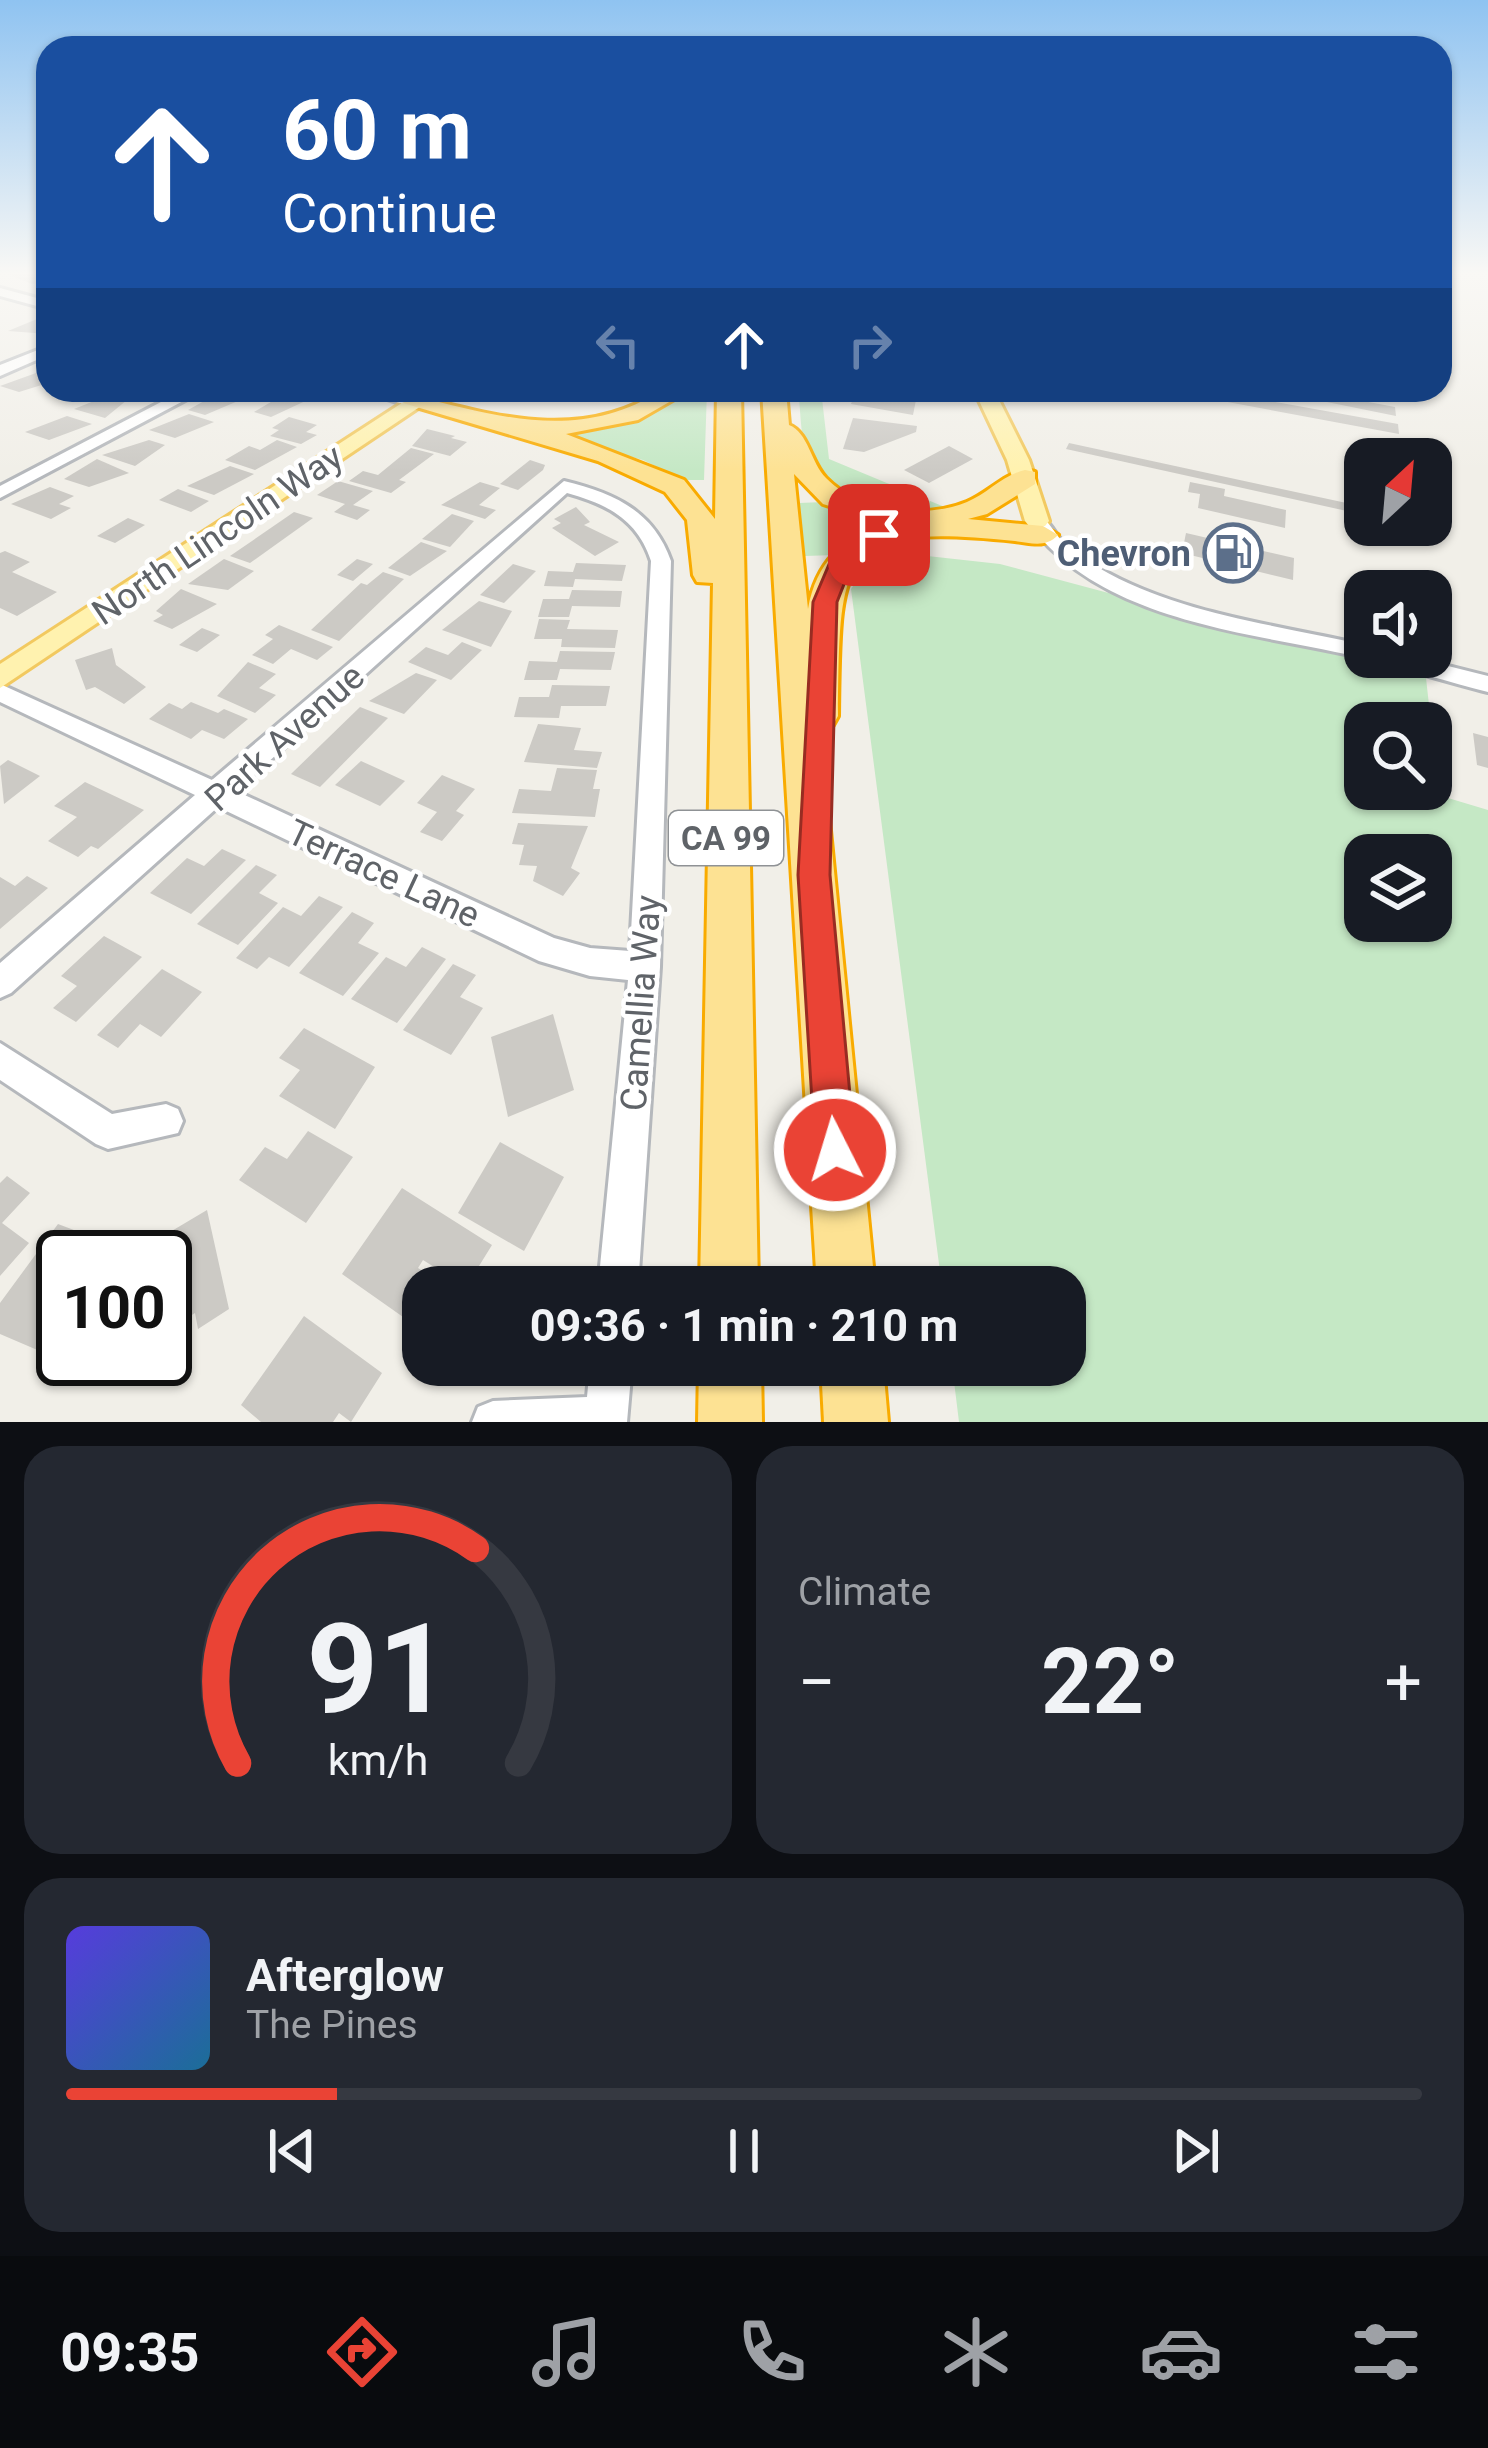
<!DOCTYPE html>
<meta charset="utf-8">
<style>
body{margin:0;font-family:Roboto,sans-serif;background:#242831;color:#f1f3f6;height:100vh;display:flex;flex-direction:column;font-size:45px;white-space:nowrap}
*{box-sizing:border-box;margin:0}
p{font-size:39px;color:#9ea1a6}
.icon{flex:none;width:66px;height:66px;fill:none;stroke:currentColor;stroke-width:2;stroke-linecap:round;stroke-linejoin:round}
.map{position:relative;height:1422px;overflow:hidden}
.drawer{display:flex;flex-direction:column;gap:24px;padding:24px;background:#0d0f14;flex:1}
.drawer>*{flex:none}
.top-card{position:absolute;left:36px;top:36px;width:1416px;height:366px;border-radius:36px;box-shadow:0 3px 9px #0004;background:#1a4fa0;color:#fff;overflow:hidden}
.needle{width:78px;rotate:26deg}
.controls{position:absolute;left:1344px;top:438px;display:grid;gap:24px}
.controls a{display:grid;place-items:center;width:108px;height:108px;border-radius:24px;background:#171b24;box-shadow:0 3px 9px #0004;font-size:60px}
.speed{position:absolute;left:36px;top:1230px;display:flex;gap:24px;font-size:60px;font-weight:700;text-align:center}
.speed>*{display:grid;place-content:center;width:156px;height:156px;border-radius:50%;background:#171b24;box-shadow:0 3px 9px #0004;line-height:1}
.speed .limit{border:6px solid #111;border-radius:18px;background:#fff;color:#111}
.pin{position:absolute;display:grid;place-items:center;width:102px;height:102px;color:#fff;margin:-51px;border-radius:24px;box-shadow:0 6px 18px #0006}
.me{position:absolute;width:132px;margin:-66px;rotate:355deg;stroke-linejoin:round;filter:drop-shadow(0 0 9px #0008)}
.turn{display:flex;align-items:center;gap:42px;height:252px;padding:0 48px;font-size:54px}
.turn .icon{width:156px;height:156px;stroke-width:2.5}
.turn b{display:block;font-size:84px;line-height:102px}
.lanes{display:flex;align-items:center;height:114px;padding:0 48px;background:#0003;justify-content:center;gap:60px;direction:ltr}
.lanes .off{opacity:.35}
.big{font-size:90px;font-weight:700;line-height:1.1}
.drawer .card{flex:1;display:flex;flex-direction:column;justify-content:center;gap:18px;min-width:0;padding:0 42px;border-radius:36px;background:#242831}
.drawer .dial{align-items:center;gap:0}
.dial svg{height:312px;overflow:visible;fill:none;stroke:#363941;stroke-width:7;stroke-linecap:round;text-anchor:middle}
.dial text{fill:#f1f3f6;stroke:none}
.song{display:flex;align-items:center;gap:36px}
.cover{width:144px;height:144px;border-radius:18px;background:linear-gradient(135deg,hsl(250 70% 55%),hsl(200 70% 35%))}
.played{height:12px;border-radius:6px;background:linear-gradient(90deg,#ea4335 20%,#363941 20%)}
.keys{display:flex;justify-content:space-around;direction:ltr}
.heat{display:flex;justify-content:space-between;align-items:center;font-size:66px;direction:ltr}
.drawer .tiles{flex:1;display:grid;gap:24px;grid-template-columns:1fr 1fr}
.card:last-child{grid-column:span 2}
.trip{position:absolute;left:402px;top:1266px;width:684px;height:120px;border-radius:36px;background:#171b24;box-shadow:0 3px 9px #0004;font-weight:700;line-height:120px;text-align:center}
.menu{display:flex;height:192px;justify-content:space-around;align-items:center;background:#090b0e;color:#9ea1a6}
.menu .icon{width:84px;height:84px}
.menu .active{color:#ea4335}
.menu b{font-size:54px;color:#f1f3f6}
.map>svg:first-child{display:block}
.green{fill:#c5e8c5;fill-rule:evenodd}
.building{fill:#cccac5}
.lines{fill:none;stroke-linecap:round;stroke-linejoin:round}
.minor-casing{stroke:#b5b8bc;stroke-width:6}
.major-casing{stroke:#f2c960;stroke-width:6}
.highway-casing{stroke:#f9ab00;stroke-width:6}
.minor{fill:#fff;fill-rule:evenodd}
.major{fill:#fff2af;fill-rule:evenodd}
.highway{fill:#fde293;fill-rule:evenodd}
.route{fill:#ea4335;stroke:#982c22;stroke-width:3}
.labels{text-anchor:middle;stroke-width:9;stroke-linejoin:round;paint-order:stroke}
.shield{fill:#fff;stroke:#8f9295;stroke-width:3}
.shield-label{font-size:33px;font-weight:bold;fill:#5f6368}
.street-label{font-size:36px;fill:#5f6368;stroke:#fff}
.service-label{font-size:36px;font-weight:bold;fill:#4e5e75;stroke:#fff;text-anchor:end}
</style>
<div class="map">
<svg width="1488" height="1422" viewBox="0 0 1488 1422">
<rect width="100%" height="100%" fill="#f1efe8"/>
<!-- green -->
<g class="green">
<path d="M688 390H707L704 480H684L643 460 534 431C589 430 645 428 688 390Z"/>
<path d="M798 390H821L829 459 947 508C901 515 827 505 807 455 800 437 801 410 798 390Z"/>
<path d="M824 502 891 522 835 555 805 556 799 503Z"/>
<path d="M891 552 1000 564 1426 678 1431 723H1365V789H1431V726L1438 795 1488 810V1422H959L952 1365H1065V1287H942L851 589 867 567ZM1365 855H1431V921H1365Z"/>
</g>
<!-- building -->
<g class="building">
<path d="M3 272H48V282L32 284Z"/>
<path d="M37 319 48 322V334L8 331Z"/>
<path d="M36 373 48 377V383L19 392 0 386Z"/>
<path d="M871 390H918L913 415 851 404 856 391Z"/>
<path d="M1208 390 1398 424 1399 434 1206 398Z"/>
<path d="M1267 390H1305L1395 407 1396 416Z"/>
<path d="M300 393 314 397 271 417 254 412 281 396Z"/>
<path d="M109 395 127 400 105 418 74 409Z"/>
<path d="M215 395 238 401 205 415 188 410Z"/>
<path d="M189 414 214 422 175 438 149 430Z"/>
<path d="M67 416 92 424 49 440 25 432Z"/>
<path d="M289 417 317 425 306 432 317 435 301 444 270 436 279 430 272 428Z"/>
<path d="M853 418 917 426 916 432 864 452 843 449Z"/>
<path d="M427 429 455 436 451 438 467 442 450 456 412 446Z"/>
<path d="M149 440 165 445 135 466 102 455Z"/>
<path d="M277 440 297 447 255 470 225 460 249 446 260 450Z"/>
<path d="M1069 443 1365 507V515L1066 449Z"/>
<path d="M949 446 973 459 929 483 904 470Z"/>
<path d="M411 448 434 454 399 480 406 482 391 493 349 481 363 471 378 475Z"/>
<path d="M97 459 129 473 89 487 64 479Z"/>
<path d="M530 460 545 465 543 470 518 490 500 484Z"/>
<path d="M230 466 254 474 214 495 187 486Z"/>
<path d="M338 481 373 491 353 505 370 510 357 520 334 512 345 504 317 495Z"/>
<path d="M480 482 500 488 479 505 496 510 485 519 441 505Z"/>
<path d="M1190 482 1225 489 1224 496 1286 510 1285 528 1198 508 1200 494 1188 492Z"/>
<path d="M50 487 74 496 59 504 71 508 51 519 11 504Z"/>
<path d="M178 489 209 501 191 512 159 500Z"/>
<path d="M576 507 590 522 584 525 619 542 595 556 552 528 561 523 554 519Z"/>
<path d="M294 512 313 518 250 563 230 556Z"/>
<path d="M452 514 474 521 450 547 422 539Z"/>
<path d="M128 518 145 525 115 543 97 536Z"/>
<path d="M1186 533 1294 558 1293 580 1182 553Z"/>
<path d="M421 542 447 551 410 576 388 568Z"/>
<path d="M5 551 30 562 12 572 57 592 17 616 0 608V553Z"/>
<path d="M224 559 254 571 228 590 188 584Z"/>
<path d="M357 559 373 564 353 581 337 575Z"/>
<path d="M576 563 626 565 622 581 575 579 573 587 544 586 548 571 573 572Z"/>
<path d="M513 564 536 571 504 603 480 595Z"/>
<path d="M383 572 404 579 339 641 311 630 361 583 367 585Z"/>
<path d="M181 589 217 604 172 629 153 621 163 615 156 611Z"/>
<path d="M572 590 622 591 620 607 572 606 569 617H538L543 599H569Z"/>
<path d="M479 601 512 611 491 647 442 630Z"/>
<path d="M539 619 570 620 567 629 618 630 615 648 561 647 562 639H534Z"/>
<path d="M279 625 333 647 317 660 291 649 273 664 252 655 273 639 265 635Z"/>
<path d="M202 628 220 635 197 652 179 645Z"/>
<path d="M462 642 482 650 451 680 408 662 426 647 448 655Z"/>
<path d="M112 648 116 665 146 687 124 704 95 687 86 690 75 660Z"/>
<path d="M560 651 615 652 611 670 560 669 557 680H524L529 661 557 662Z"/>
<path d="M248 662 276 674 259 688 276 695 255 713 217 696Z"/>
<path d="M416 673 437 680 404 714 369 701Z"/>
<path d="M552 685 610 686 606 706H561L559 718 514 717 519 697H549Z"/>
<path d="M191 702 218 713 224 709 248 719 224 739 202 730 191 739 149 719 169 703 182 709Z"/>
<path d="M360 707 388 718 320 787 291 774Z"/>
<path d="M538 724 581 728 574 750 602 752 597 768 524 762Z"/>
<path d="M1473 733 1488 737V768L1477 765Z"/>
<path d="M8 760 40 776 4 804 0 766Z"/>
<path d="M361 761 405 781 380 806 335 785Z"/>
<path d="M557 768 597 770 593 789H600L595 817 512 813 519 789 551 791Z"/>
<path d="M442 775 475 789 456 811 464 815 442 841 420 832 437 812 417 803Z"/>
<path d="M85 782 144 810 98 849 91 846 78 857 48 841 77 817 54 806Z"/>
<path d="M518 823 588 826 571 868 580 873 563 896 533 881 537 866 519 865 524 845 512 844Z"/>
<path d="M222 849 246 860 191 914 150 893 187 858 204 866Z"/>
<path d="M256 865 277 875 259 893 278 903 238 945 197 924Z"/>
<path d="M27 876 48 888 0 929V877L15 886Z"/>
<path d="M319 896 343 907 289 967 269 957 257 969 236 958 283 907 301 916Z"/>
<path d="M352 912 374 923 358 943 379 953 343 996 299 973Z"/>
<path d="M104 936 142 957 76 1022 53 1008 77 986 61 976Z"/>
<path d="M422 947 446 959 397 1023 351 999 386 957 406 967Z"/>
<path d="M453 964 476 975 460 997 483 1008 451 1055 403 1030Z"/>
<path d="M162 969 202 992 161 1037 140 1024 118 1048 97 1035Z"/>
<path d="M553 1014 574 1090 508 1117 491 1037Z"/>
<path d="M304 1028 375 1067 335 1129 279 1096 300 1070 279 1058Z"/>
<path d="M308 1131 353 1157 306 1223 239 1180 265 1147 287 1159Z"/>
<path d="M500 1142 564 1177 524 1251 458 1213Z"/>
<path d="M7 1176 30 1193 2 1223 29 1243 0 1276V1183Z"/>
<path d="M402 1188 492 1245 466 1287 423 1260 418 1268 447 1287H423V1331L342 1274Z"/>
<path d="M207 1210 229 1309 198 1329 195 1313 165 1332V1266L175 1260 170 1232Z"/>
<path d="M58 1224 87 1235 72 1257H63V1321L42 1352 0 1334V1303Z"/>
<path d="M304 1316 382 1373 351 1422 339 1413 333 1422H261L241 1405Z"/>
</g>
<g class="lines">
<defs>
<g id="minor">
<path d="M0 288 48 301V309L0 296Z"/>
<path d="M48 346V355L0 376V365Z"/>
<path d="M184 390H204L0 498V486Z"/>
<path d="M359 390H385L423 403 415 408Z"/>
<path d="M564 481C613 493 653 510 671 561L660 967 638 1287H598L628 980 590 976 539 961 218 807 11 993 0 998V963L195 795 0 702V684L212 780ZM567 493C607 504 638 520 651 561L630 951 590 948 554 938 236 791Z"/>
<path d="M1037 515C1049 520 1053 531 1062 541 1072 551 1087 561 1099 568 1178 614 1277 625 1365 645V657H1412L1488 676V692C1449 682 1409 670 1372 660 1258 632 1102 626 1027 521Z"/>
<path d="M0 1043 112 1114 166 1104 178 1109 183 1121 178 1133 108 1149 96 1144 0 1080Z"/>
<path d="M590 1365H632L627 1422H472L478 1407 493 1401 587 1397Z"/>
</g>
<g id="major">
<path d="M422 390H445L0 688V664Z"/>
<path d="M974 390H994L1029 460 1049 521 1045 526H1029L1025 521 1007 460Z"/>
</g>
<g id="highway">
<path d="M662 390H690L638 420 566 434 684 480 715 519 717 390H741L758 1287H700L713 583 697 582 693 575 687 520 665 492 598 461 403 403 415 396C500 417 581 442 662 390Z"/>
<path d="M762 390H786L789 425C808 432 811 463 826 478 860 513 926 519 967 502 987 494 1003 475 1025 470L1035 472V484L987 514 968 519 1043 526 1058 535C1046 548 1031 543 1015 541 836 522 840 555 838 716L833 725 820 729 875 1287H817ZM794 474 823 504 887 524C843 536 816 563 808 609Z"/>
<path d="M699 1365H761L762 1422H698Z"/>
<path d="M821 1365H883L888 1422H824Z"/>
</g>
</defs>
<!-- minor casing -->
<use href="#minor" class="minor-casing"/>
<!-- major casing -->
<use href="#major" class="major-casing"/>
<!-- highway casing -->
<use href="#highway" class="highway-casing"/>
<!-- minor -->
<use href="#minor" class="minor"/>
<!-- major -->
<use href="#major" class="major"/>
<!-- highway -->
<use href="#highway" class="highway"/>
</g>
<!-- sky -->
<linearGradient id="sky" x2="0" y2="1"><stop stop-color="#8fc3f1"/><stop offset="0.58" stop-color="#f9f8f5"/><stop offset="1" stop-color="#f9f8f5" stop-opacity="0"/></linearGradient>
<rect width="1488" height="471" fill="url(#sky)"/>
<!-- route -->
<path class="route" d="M871 530 890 535 852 564 837 602 830 875 855 1150 849 1164 835 1170 821 1164 815 1150 798 875 813 602 833 555Z"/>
<!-- icons -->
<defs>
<symbol id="fuel-ring" viewBox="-11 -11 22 22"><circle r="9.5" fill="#fff" stroke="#5c6f8a" stroke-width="1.5"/><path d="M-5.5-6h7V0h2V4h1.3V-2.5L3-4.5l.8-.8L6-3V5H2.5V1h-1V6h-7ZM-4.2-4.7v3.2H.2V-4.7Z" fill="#5c6f8a"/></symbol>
</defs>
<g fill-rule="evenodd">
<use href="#fuel-ring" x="1200" y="520" width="66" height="66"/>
</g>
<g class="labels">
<!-- shield labels -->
<rect class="shield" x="669" y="811" width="114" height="54" rx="9"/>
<g class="shield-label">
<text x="726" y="850">CA 99</text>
</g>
<!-- street labels -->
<g class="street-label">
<text transform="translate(217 534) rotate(-34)" y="13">North Lincoln Way</text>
<text transform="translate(284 737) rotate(-42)" y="13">Park Avenue</text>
<text transform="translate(384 873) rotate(25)" y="13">Terrace Lane</text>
<text transform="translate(640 1003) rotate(-86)" y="13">Camellia Way</text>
</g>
<!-- service labels -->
<g class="service-label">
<text x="1191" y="566">Chevron</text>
</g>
</g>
</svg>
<div class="controls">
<a><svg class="needle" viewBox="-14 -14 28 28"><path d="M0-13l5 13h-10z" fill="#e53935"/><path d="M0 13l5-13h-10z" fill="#9ea1a6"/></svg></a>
<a><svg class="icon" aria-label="sound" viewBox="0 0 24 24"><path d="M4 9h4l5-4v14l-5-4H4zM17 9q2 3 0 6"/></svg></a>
<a><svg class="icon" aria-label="search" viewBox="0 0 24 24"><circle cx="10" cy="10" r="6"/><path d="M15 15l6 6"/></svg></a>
<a><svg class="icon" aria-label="layers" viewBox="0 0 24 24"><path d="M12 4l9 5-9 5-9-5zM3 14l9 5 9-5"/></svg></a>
</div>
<div class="speed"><div class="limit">100</div></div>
<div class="pin" style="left:879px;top:535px;background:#d93025"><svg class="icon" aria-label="arrive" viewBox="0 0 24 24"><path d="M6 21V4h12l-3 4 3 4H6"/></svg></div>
<svg class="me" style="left:835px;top:1150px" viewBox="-20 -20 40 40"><circle r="17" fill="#ea4335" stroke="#fff" stroke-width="3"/><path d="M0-11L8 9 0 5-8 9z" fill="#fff"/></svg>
<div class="trip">09:36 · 1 min · 210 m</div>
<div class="top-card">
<div class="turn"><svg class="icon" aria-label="ahead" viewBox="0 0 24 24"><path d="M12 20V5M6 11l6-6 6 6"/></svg><div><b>60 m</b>Continue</div></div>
<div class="lanes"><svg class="icon off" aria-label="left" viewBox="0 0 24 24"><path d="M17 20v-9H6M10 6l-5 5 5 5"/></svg><svg class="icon" aria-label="ahead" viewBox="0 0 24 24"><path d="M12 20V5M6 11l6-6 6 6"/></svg><svg class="icon off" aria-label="right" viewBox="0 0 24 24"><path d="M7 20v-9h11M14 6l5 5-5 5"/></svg></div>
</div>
</div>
<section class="drawer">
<div class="tiles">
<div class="card dial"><svg viewBox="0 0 100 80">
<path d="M14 69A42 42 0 1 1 86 69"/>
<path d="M14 69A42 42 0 0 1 75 14" stroke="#ea4335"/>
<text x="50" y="56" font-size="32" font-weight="700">91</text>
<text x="50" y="72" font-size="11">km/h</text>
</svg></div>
<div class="card"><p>Climate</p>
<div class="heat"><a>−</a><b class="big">22°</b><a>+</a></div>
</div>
<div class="card">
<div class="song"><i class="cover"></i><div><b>Afterglow</b><p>The Pines</p></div></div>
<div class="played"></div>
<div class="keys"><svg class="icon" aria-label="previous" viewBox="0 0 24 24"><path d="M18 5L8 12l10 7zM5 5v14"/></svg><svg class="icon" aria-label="pause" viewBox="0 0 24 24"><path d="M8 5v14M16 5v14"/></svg><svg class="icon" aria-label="next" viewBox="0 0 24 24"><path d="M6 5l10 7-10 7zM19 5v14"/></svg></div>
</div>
</div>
</section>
<nav class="menu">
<b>09:35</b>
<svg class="icon active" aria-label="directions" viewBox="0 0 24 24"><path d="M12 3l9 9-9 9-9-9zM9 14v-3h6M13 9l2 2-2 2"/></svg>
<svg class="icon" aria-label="music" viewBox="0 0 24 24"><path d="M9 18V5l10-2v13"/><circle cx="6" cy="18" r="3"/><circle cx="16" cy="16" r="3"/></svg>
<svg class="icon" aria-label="phone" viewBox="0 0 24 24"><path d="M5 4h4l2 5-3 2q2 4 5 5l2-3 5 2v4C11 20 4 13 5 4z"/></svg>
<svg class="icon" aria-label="climate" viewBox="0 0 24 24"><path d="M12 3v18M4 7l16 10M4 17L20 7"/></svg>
<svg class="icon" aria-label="car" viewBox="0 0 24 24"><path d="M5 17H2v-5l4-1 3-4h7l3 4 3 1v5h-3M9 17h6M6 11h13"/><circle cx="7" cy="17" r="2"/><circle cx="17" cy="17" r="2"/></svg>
<svg class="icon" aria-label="filters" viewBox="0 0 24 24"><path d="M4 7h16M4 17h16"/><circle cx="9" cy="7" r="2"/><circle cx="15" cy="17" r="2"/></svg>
</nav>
